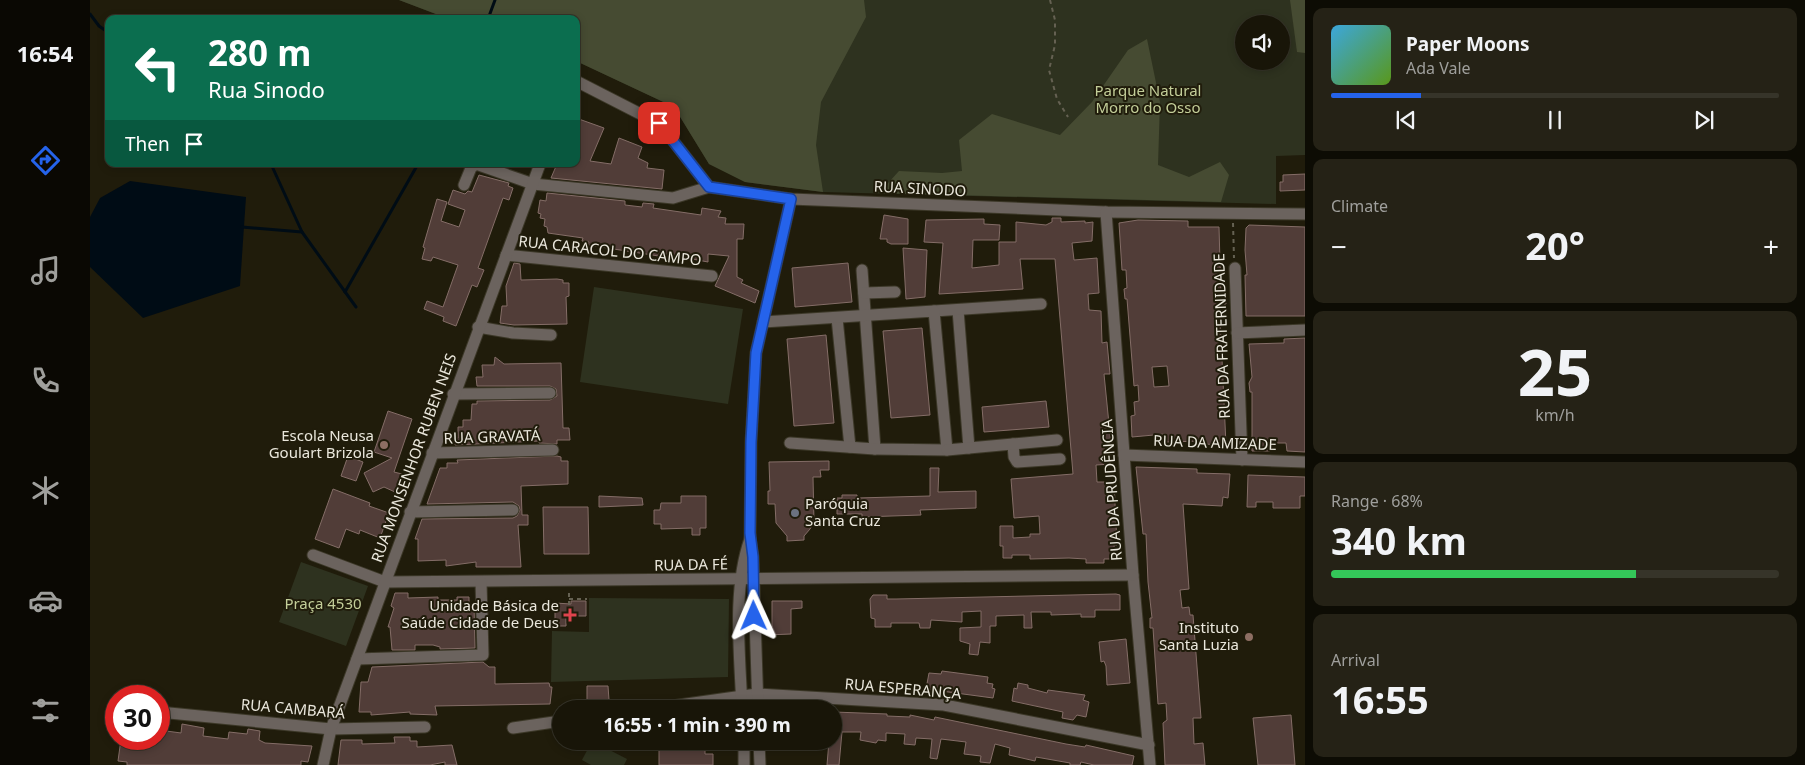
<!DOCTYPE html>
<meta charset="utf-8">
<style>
body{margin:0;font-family:"Noto Sans",sans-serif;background:#252216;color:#f1f3f6;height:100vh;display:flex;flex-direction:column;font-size:19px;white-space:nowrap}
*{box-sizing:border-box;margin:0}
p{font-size:16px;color:#9f9f9c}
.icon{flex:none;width:28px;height:28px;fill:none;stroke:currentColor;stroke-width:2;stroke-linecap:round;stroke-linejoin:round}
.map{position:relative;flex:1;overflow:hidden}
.panel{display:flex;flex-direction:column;gap:8px;padding:8px;background:#0d0c04;width:500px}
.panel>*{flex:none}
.guide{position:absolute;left:15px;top:15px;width:475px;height:152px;border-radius:10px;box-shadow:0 2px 8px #0003,0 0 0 1px #363429;background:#0b6e4f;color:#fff;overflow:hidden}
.controls{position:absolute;left:1145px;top:15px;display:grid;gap:10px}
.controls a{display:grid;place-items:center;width:55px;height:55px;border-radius:50%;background:#181508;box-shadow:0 2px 8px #0003,0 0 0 1px #363429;font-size:25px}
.speed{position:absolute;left:15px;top:685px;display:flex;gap:10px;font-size:25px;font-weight:700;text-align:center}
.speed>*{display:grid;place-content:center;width:65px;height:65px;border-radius:50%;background:#181508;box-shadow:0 2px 8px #0003,0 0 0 1px #363429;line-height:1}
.speed .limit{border:8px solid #d22;background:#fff;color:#111}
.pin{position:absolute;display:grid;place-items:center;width:42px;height:42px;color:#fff;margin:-21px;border-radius:10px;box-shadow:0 2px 8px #0006}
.me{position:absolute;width:55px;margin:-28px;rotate:359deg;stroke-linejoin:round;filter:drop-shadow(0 0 4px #0008)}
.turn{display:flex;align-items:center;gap:18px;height:105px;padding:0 20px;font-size:22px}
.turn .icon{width:65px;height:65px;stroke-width:2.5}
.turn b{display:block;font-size:35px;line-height:42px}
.then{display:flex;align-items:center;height:48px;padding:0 20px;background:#0003;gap:10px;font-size:19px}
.big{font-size:38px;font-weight:700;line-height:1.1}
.panel .widget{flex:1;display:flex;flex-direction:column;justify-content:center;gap:8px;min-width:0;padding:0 18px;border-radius:10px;background:#252216}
.panel .dial{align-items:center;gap:0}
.dial b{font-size:65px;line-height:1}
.song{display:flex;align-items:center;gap:15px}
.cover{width:60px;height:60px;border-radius:8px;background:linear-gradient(135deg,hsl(200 70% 55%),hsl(90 70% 35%))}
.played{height:5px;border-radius:2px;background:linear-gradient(90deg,#2563eb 20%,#363429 20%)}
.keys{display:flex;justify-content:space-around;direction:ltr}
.heat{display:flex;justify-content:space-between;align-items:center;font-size:28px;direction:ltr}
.charge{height:8px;border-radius:4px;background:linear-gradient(90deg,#34c759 68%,#363429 0)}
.trip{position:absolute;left:462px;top:700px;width:290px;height:50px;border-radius:25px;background:#181508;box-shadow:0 2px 8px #0003,0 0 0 1px #363429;font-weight:700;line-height:50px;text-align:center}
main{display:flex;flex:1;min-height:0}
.tabs{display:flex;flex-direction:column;width:90px;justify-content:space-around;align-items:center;background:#0a0803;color:#9f9f9c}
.tabs .icon{width:35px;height:35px}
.tabs .selected{color:#2563eb}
.tabs b{font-size:22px;color:#f1f3f6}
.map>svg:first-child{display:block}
.green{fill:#2e321f;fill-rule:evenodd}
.forest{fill:#464b32}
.water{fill:#000c15}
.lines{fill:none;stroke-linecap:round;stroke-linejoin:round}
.stream{stroke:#000c15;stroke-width:3}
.building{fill:#513d38;stroke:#846d67;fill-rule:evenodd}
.minor-casing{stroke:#3c3828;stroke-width:13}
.path{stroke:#656152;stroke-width:2;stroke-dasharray:4 4;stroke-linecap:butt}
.minor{stroke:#6b635e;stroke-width:11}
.route-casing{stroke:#184099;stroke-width:12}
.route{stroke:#2563eb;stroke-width:9}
.education-dot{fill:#8d6e63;stroke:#201c0b;stroke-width:2}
.worship-dot{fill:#6b7280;stroke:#201c0b;stroke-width:2}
.health-dot{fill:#e0444e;stroke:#201c0b;stroke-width:2}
.labels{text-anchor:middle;stroke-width:4;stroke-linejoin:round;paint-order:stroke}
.park-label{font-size:15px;fill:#c3ce99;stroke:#201c0b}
.street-label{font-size:15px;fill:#eae7dc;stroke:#201c0b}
.poi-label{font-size:15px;fill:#eae7dc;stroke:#201c0b;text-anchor:end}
</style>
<main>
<nav class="tabs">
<b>16:54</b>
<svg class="icon selected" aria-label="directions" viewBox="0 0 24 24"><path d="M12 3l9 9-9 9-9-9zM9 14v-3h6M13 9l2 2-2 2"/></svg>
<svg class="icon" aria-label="music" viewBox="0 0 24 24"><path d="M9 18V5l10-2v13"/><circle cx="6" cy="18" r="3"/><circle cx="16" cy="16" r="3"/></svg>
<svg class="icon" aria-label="phone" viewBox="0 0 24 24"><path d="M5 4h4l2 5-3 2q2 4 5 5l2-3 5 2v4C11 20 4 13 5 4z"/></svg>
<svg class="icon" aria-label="climate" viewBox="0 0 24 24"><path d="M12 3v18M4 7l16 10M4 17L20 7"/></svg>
<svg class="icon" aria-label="car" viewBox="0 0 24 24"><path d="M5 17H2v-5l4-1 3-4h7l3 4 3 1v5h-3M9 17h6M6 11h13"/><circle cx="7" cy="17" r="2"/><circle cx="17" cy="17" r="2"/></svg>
<svg class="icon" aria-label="filters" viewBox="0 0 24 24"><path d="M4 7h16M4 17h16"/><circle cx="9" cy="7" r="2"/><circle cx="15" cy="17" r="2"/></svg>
</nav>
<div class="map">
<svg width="1215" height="765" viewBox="0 0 1215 765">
<rect width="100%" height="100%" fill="#201c0b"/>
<!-- green -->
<g class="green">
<path d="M309 0H1215V155L1186 156V204L733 192 655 182 619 164 584 107 486 61V19H359ZM1154 24H1191V61H1154Z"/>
<path d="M504 287 653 309 638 404 490 382Z"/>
<path d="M211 562 278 586 256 646 189 622Z"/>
<path d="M499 598 639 599 638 677 461 682 462 631 499 632Z"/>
<path d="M502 741 537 759 534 765H501L492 760Z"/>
</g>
<!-- forest -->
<g class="forest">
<path d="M309 0H774L776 17 731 102 726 145 733 192 655 182 619 164 584 107 486 61V19H359Z"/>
<path d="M1200 0H1215V53L1207 52Z"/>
<path d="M1057 39 1070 102 1068 165 1099 177 1130 162 1139 175 1131 202 789 193 809 171 852 173 872 171 869 140 902 114 970 135 1002 102 1038 50Z"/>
</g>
<!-- water -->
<path class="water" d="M40 181 156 197 150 286 53 318 0 267V217L10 198Z"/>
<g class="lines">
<!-- stream -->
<g class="stream">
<path d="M0 14 9 26 19 33"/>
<path d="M398 19 405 0"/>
<path d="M181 164 212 232 266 307"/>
<path d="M152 227 212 232"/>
<path d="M255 292 328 164"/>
</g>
</g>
<!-- building -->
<g class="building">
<path d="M486 118 514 128 500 161 521 164 529 138 552 147 548 158 558 163 557 168 574 170 572 189 461 178 467 164H486Z"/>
<path d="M1215 174V190L1190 191V182H1193V175Z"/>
<path d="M389 175 419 183 418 186 423 188 419 200 413 198 388 268 394 270 387 287 382 285 366 326 353 321 354 317 334 309 337 301 353 307 368 265 343 257 341 261 332 259 335 248 333 247 347 199 357 202 351 221 369 227 375 210 358 204 363 190 375 194 378 191 382 192Z"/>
<path d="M457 193 535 201V205L552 207 553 203 564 204 563 208 611 215 612 208 631 211 628 217 636 218 635 224H654L653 239H647V277L653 280 651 283 669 291 665 303 625 286 639 256 618 254V262L576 254 575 257 498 245 499 242 492 241 493 238 458 233 457 227 454 226 455 219 450 218 451 214 448 213 450 200 456 201Z"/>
<path d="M794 215 818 219V244H801L797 242V239H790Z"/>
<path d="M962 218H971V222L995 221V223L1003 222 1002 241 982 243 984 260 1007 258 1009 293 998 294 999 310 1011 311 1012 343 1017 342 1020 374H1014L1022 454H1020L1021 464 1006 465 1007 482H1024L1027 545H1024L1025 559H1014V563H996V559L979 558 940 559V555H922V558H913V546H910V526H923V538L940 537V534H950L949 516 924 518 921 479 983 474 965 259H930L933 289 849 294 853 243 834 242 836 220 894 219V224L910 225 909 240H883L882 268 909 265V242H926V222L956 225 962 222Z"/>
<path d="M1048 220 1098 221V227H1129L1131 297H1135L1136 304 1131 306 1130 316 1136 445 1114 444V441L1075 442V434L1042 437 1041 416 1045 415 1044 402 1049 401 1048 385 1044 386 1037 299H1035L1034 289 1037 288 1036 270H1032L1029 223ZM1077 366 1079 386 1064 387 1062 367Z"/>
<path d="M1159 225 1215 227V316H1156L1155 275H1157L1155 250 1156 228Z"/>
<path d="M813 248 837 250 835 297 816 299Z"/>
<path d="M424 263 430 264 431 280 467 279 473 280V283H479V296L476 297 477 324 424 325 410 323 412 306H417L416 286Z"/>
<path d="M758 263 762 302 705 307 702 268Z"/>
<path d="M832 328 840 415 801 418 793 331Z"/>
<path d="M736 335 744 423 704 426 697 339Z"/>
<path d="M1215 338V452L1197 451 1196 443H1180V451H1162V392H1160L1159 383 1162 377 1159 344 1194 343V339Z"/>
<path d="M405 357 414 364 471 363 473 428H479L480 440H467V444L449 443V441L365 445V438H368V427H373V420H381L382 404H387V401L460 400 467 396 466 389 460 386H387L386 377H393L392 365H404Z"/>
<path d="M956 401 959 427 894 432 892 407Z"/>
<path d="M298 411 322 419 304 472 312 474 305 492 294 487 283 492 274 473 302 458 284 452Z"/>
<path d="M258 456 273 462 266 481 251 476Z"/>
<path d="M467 456 471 457V461H478V484L431 486 432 515H438V525H428L431 567H386V562L356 566V560L328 561V539H325L332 519 423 518 427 516 430 510 429 506 423 502 337 504 350 468H357V463H368L367 460Z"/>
<path d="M739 461V470H730L731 477H723L724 522 720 529 714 536V540L697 541V536L686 523 685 504H678V491H680L679 462Z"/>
<path d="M1046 467 1107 469V473L1140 474 1138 498 1133 497 1132 506 1093 504 1099 589 1090 590 1092 608 1099 607 1100 615H1103L1111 718H1103L1104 744 1113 743 1115 765H1075L1073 723 1077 720 1076 703 1068 704 1063 628H1060V618H1062L1058 582 1056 534H1053Z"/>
<path d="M840 468H849L848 492 886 491V508L830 510 831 515 772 517V514H747V498H752V495H767V498L840 496Z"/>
<path d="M1158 475 1215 477V496H1210V508H1183V502H1166V507H1157Z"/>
<path d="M243 489 280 503 279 506 299 513 290 538 270 530 269 534 256 529 249 548 225 539Z"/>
<path d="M509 496 552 498 553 505 509 507Z"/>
<path d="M591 496H616V528H610V535H602V528L571 529V524H564V510H570L571 503H591Z"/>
<path d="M453 507H498L499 554H454Z"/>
<path d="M305 593H318V598L348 597V600H367V597H379V605H384L385 648 350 649V647L343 645H325V650H302L300 627H298L304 608 301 606Z"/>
<path d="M783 595H797V599H806L1026 594 1030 595V610H1005V617H991V614L961 615V612H941L942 628H934V615L906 616V626H900V643L890 642 888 655 879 654 880 644 870 641V628L891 627V611L872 612V622L841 620 840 628H830L829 623H801V627H785V619L781 618 780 599Z"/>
<path d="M481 601H496V616H476V626H465V603L481 604Z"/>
<path d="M682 601H712V608L701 609V634L676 635 675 627H682Z"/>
<path d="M1036 639 1040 683 1017 685 1016 666 1014 661 1011 662 1009 642Z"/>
<path d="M393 662 399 667H405V684L459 683 460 687H462L460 704 345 706 347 715 320 714V712L281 715V712H269L271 682H278L282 667Z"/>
<path d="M852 671 898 677 897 683 903 684 902 688 905 689 903 698 836 689 839 673 851 674Z"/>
<path d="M928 683 938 685V688L957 693 958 690 995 695 993 700 999 702 996 717 987 715 983 720 972 718 973 712 922 701 924 688 927 689Z"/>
<path d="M497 686H518L519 700H497Z"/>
<path d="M744 712 797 714V716L820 717V715L844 720 845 717 976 744 995 747 996 745 1044 756 1042 765H1004L991 762 990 765H980V763L946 757 945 761 919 755 920 748 905 744 900 763 890 762 891 756 874 754 876 742 851 739 847 759 840 758 842 739 826 738 825 745 814 744 815 734 796 733V741L788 740 786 743 770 740 771 732H752L749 765H737L739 741H744Z"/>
<path d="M1201 715 1205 765H1168L1163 718Z"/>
<path d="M92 724 114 728 113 736 138 739 139 732 157 734 158 729 170 731 169 740 175 743 222 746 218 762 211 761V765H37V762L28 761 31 739H69V730L91 733Z"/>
<path d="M304 737H320V741H327V747L362 745 367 765H355V762L340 765H248L251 740H272V744L305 743Z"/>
<path d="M569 741H615V754H623V765H569Z"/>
</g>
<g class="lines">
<defs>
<g id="minor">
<path d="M486 81 570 124 619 187 701 199 1016 212 1215 214"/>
<path d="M374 185 381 168 386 164 443 184 583 198 619 187"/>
<path d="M1016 212 1043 575 1060 765"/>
<path d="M416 255 622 276"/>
<path d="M1145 268 1152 460"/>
<path d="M772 270 785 449"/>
<path d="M774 293 805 292"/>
<path d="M868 310 879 448"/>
<path d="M844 311 951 304"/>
<path d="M747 318 760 447"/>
<path d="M673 322 844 311 857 450 785 449 700 443"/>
<path d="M388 327 423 333 461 335"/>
<path d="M1147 333 1215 330"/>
<path d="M363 394 460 393"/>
<path d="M923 444 924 457 927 462 970 459"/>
<path d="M857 450 967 440"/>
<path d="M342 453 463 450"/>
<path d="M1034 455 1215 462"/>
<path d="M320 512 423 510"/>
<path d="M223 555 295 582 1043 575"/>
<path d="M267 659 393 655 391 582"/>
<path d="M561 709 667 694 854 705 1059 745"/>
<path d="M652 709C650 654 642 590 660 539"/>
<path d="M668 709 663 557 660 537 661 442 666 353 701 199"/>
<path d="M69 712 241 729 335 727"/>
<path d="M423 728 471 721"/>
<path d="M654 741V765"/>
<path d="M669 741 670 765"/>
<path d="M233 765 241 729 450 164"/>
</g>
</defs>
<!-- minor casing -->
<use href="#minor" class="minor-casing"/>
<!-- path -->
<g class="path">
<path d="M960 0 965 20V45L959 70 967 99 978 117"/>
<path d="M1143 223 1144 258"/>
<path d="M479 599H497"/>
<path d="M479 605V592"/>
</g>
<!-- minor -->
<use href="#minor" class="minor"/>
</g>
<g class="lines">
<defs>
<path id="route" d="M569 123 619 187 701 199 666 353 661 442 660 533 663 557 664 616"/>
</defs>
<!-- route casing -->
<use href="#route" class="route-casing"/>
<!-- route -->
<use href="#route" class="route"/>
</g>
<!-- markers -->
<g class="education-dot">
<circle cx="294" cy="445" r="5"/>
<circle cx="1159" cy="637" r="5"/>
</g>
<circle class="worship-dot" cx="705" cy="513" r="5"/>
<path class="health-dot" d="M477.5 607.5h5v5h5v5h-5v5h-5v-5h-5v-5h5z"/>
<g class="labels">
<!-- park labels -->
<g class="park-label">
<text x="1058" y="96">Parque Natural<tspan x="1058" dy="17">Morro do Osso</tspan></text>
<text x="233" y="609">Praça 4530</text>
</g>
<!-- street labels -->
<g class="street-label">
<text transform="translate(830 189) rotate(3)" y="5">RUA SINODO</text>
<text transform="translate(520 251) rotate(6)" y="5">RUA CARACOL DO CAMPO</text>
<text transform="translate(1132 336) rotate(-92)" y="5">RUA DA FRATERNIDADE</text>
<text transform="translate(402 437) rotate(-2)" y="5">RUA GRAVATÁ</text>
<text transform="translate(1125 443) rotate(2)" y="5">RUA DA AMIZADE</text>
<text transform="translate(324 458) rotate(-70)" y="5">RUA MONSENHOR RUBEN NEIS</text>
<text transform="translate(1022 490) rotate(-94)" y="5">RUA DA PRUDÊNCIA</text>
<text transform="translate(601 565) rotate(-1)" y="5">RUA DA FÉ</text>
<text transform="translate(813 689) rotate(5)" y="5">RUA ESPERANÇA</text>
<text transform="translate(203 709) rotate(5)" y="5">RUA CAMBARÁ</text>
</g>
<!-- poi labels -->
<g class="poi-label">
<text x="284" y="441">Escola Neusa<tspan x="284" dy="17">Goulart Brizola</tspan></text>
<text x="715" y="509" text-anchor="start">Paróquia<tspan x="715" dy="17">Santa Cruz</tspan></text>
<text x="469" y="611">Unidade Básica de<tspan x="469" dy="17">Saúde Cidade de Deus</tspan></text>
<text x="1149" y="633">Instituto<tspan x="1149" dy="17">Santa Luzia</tspan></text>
</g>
</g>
</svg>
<div class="controls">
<a><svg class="icon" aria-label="sound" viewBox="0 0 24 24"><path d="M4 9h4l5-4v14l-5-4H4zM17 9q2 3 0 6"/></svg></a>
</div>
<div class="speed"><div class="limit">30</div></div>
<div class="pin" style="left:569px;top:123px;background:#d93025"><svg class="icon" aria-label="arrive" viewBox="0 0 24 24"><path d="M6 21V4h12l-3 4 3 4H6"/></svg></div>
<svg class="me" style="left:664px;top:616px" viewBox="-20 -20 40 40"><path d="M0-17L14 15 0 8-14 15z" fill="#2563eb" stroke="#fff" stroke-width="4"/></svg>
<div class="trip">16:55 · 1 min · 390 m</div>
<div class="guide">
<div class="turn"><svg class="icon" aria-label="left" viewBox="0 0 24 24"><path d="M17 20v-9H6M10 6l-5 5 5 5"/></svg><div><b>280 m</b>Rua Sinodo</div></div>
<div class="then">Then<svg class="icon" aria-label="arrive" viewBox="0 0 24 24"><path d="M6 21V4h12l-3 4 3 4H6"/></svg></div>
</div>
</div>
<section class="panel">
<div class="widget">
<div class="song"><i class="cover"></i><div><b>Paper Moons</b><p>Ada Vale</p></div></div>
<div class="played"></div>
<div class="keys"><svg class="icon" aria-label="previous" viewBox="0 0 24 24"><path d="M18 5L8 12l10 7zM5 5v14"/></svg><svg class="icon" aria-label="pause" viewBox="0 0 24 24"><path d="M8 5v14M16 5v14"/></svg><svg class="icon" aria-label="next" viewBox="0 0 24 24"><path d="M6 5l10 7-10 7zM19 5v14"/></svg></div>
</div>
<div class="widget"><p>Climate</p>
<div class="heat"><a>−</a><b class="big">20°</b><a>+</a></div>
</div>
<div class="widget dial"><b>25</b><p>km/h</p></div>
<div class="widget"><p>Range · 68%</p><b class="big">340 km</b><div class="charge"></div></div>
<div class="widget"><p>Arrival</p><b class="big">16:55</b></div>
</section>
</main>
